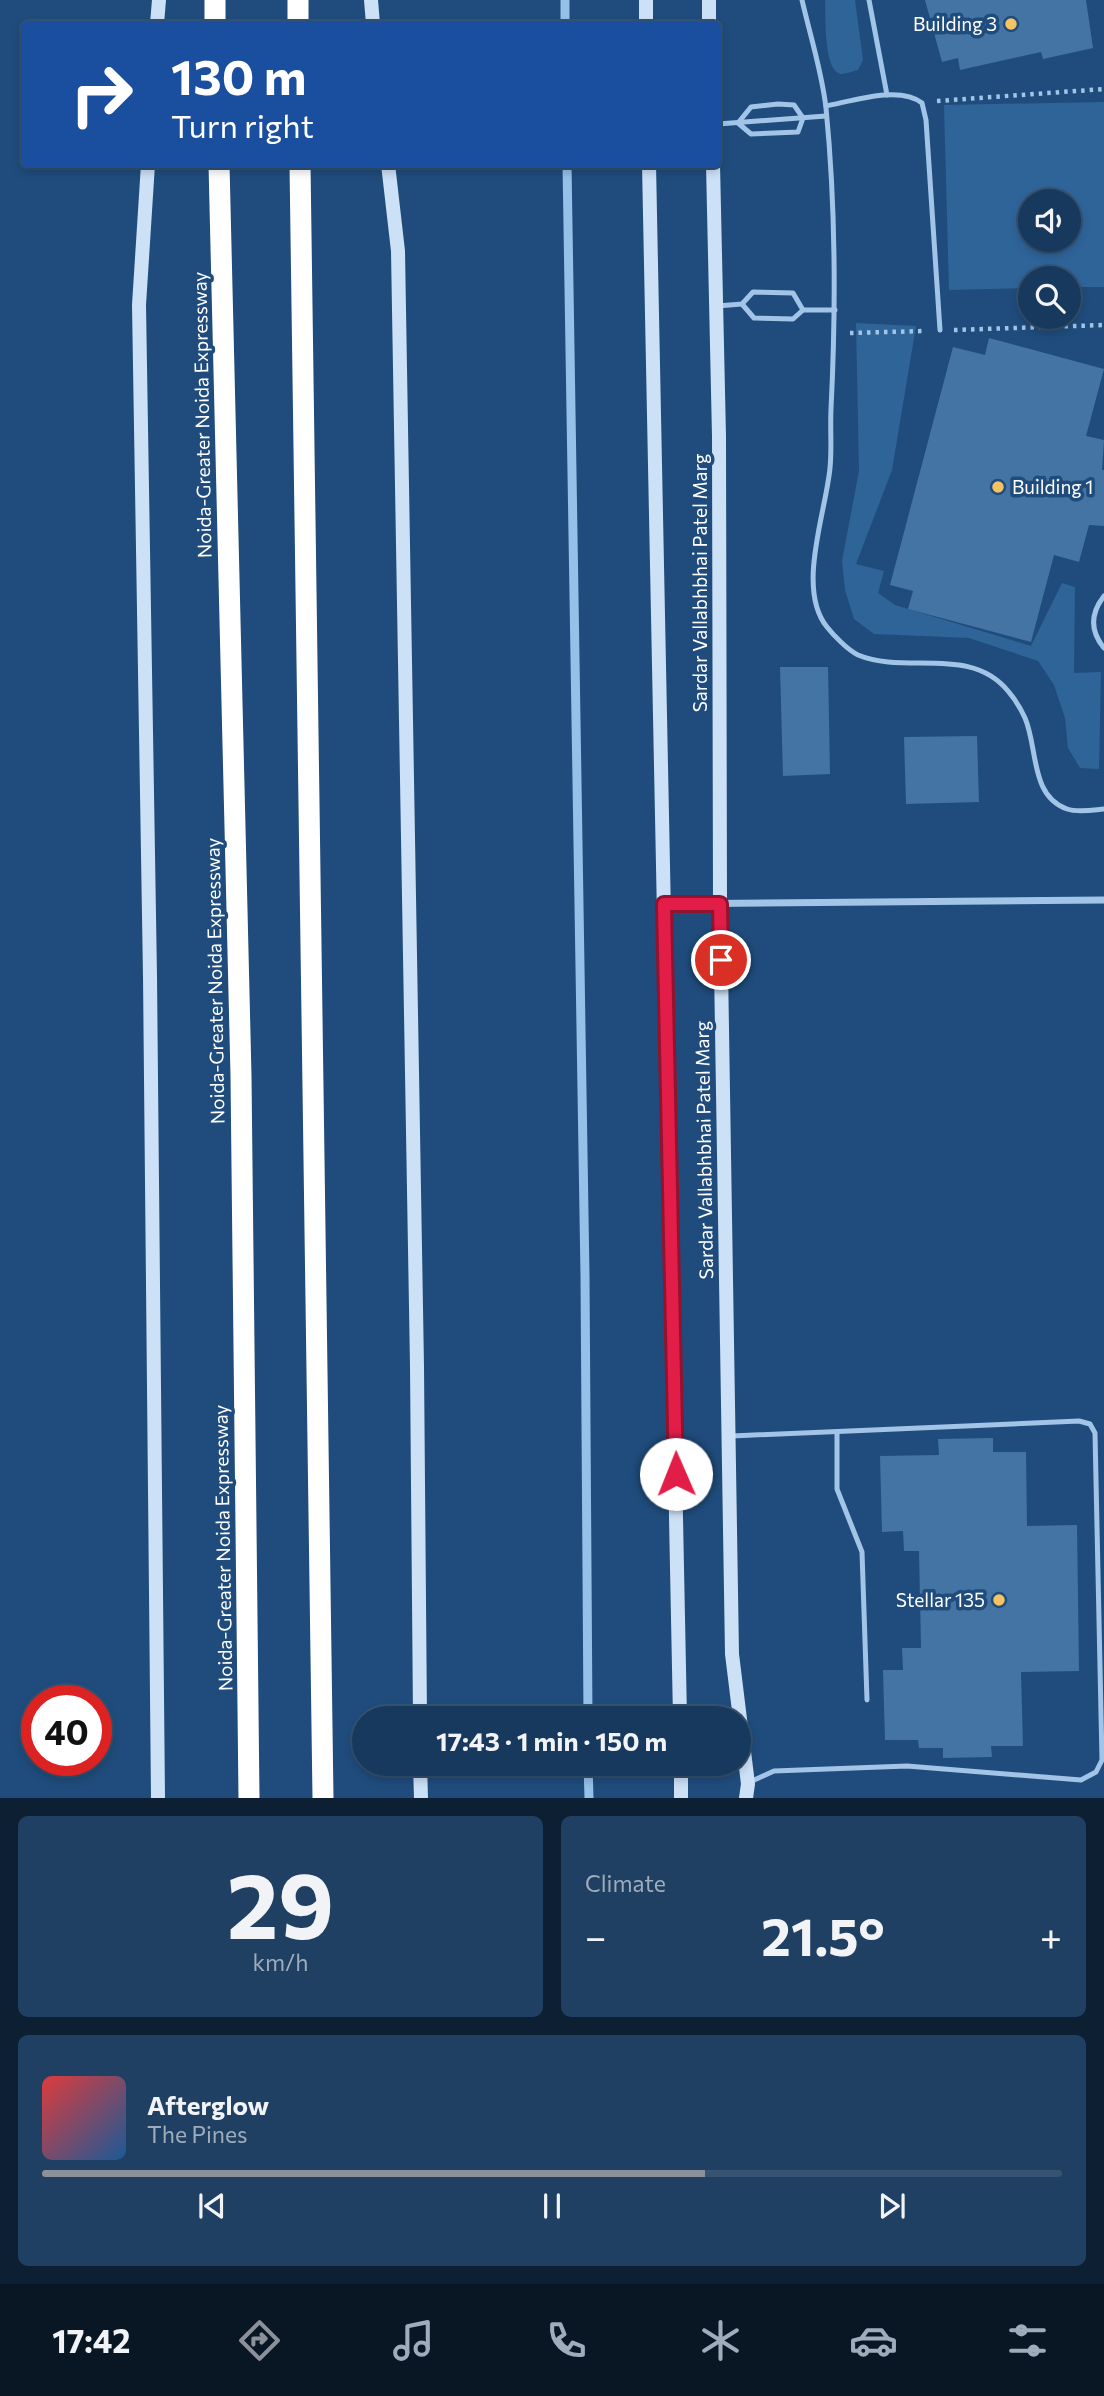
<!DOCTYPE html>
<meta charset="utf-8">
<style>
body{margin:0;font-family:Commissioner,sans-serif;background:#204063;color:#f1f3f6;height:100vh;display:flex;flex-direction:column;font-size:26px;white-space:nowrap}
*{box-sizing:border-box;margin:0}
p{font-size:23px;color:#9eacbc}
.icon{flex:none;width:38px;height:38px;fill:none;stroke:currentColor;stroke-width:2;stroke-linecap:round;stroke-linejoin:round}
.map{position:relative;height:1798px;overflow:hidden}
.sheet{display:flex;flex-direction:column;gap:18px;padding:18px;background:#0d1f33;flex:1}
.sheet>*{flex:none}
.guide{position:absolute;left:21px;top:21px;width:700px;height:147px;border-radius:7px;box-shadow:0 4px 10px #0003,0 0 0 2px #365372;background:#1a4fa0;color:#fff;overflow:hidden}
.controls{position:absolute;left:1018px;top:189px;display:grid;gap:14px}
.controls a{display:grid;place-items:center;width:63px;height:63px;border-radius:50%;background:#17395d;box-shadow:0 4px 10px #0003,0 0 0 2px #365372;font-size:35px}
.speed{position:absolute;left:21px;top:1685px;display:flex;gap:14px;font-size:35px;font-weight:700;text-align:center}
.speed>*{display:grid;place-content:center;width:91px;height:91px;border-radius:50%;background:#17395d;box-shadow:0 4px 10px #0003,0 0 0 2px #365372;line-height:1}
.speed .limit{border:10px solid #d22;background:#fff;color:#111}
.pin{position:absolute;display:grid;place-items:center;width:60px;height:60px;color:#fff;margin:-30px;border:4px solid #fff;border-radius:50%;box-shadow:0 2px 7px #0007}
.me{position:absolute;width:77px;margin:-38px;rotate:359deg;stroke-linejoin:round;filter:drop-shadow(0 0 5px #0008)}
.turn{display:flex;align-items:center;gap:24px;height:147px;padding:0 35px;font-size:32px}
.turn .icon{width:91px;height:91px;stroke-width:2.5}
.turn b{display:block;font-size:49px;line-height:60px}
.big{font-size:52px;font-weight:700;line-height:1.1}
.sheet .widget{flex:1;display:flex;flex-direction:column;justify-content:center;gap:10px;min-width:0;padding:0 24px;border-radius:10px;background:#204063}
.sheet .dial{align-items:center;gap:0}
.dial b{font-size:91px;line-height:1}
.song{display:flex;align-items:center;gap:21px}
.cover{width:84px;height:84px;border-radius:10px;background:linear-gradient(135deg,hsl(0 70% 55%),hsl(210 70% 35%))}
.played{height:7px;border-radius:4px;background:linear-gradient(90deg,#8c9099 65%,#365372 65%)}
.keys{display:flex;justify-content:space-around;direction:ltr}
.heat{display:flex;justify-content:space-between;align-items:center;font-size:38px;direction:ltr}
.sheet .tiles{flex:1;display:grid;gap:18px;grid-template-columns:1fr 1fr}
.widget:last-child{grid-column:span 2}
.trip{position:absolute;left:352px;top:1706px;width:399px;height:70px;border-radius:35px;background:#17395d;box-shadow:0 4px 10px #0003,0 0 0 2px #365372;font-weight:700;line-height:70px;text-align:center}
.tabs{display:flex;height:112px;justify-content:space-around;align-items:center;background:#091725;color:#9eacbc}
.tabs .icon{width:49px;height:49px}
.tabs .on{color:#8c9099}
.tabs b{font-size:32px;color:#f1f3f6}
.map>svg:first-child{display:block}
.green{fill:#2f6499;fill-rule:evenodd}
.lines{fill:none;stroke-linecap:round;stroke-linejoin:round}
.stream{stroke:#95c0e8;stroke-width:9}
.building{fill:#4374a4}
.path{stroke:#a1c4e7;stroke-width:4.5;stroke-dasharray:3.5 5;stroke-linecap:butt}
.lane{stroke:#a1c4e7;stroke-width:5}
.street{stroke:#a1c4e7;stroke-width:7}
.secondary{stroke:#cce0f6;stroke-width:14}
.highway{stroke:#fff;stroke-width:21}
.route-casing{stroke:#92132f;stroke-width:18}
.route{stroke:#e11d48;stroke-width:12}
.poi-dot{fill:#f5c361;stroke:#1f4c7c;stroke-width:2.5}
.labels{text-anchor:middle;stroke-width:7;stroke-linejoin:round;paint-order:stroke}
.poi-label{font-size:19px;fill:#fff;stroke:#1f4c7c;text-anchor:end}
.street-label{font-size:19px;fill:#fff;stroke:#1f4c7c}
</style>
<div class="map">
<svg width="1104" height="1798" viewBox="0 0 1104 1798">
<rect width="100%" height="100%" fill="#1f4c7c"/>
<!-- green -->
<g class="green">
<path d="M825 0H855L863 60 858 70C853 71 846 74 841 74 823 71 826 15 825 0Z"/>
<path d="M1104 102V287H1069V278H1031V288L949 290 944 105ZM1031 201H1069V240H1031Z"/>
<path d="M856 323 916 326 892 470 856 564 884 571 878 593 895 605 1031 646 1062 583 1075 587 1074 673 1101 672 1099 769 1080 768 1068 748 1065 718 1054 685 1038 661 969 638 874 634 854 619 845 590 842 561 859 471Z"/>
</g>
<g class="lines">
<!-- stream -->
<g class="stream">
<path d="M565 0V24"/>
<path d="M567 164 585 1276 588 1718"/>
<path d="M588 1764 589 1798"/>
</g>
</g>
<!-- building -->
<g class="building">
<path d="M925 0H1086L1093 48 1043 59 1041 52 960 70 958 58 942 62Z"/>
<path d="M989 338 1104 369 1086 436 1104 440 1102 470H1104V526L1089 525 1079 562 1054 555 1031 642 908 609 913 591 890 585 953 347 985 355Z"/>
<path d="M780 667H828L830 774 783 776Z"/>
<path d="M977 736 979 802 906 804 904 737Z"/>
<path d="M993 1438V1452H1026L1027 1526 1077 1525 1079 1671 1021 1672 1023 1746H991L992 1757 943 1758V1748H919L918 1740H885L883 1670H903L902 1648H921L919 1551H904L903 1531 882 1532 880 1456 939 1455 938 1439Z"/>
</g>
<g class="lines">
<!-- path -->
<g class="path">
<path d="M937 101 1104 89"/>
<path d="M954 330 1104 325"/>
<path d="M850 333 925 331"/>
</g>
<!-- lane -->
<g class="lane">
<path d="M802 0C810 35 822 72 826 108 836 209 836 309 831 409 830 429 832 449 830 468 826 512 796 589 827 627 834 636 848 650 858 655 906 675 970 645 1008 691 1014 698 1021 709 1025 718 1038 748 1030 796 1067 809 1078 813 1093 810 1104 809"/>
<path d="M869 0 887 95"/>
<path d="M778 104 794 105 803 118 798 132 751 134 738 123 751 107Z"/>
<path d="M826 106C852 101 900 85 922 103L926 120 940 330"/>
<path d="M718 124 826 116"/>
<path d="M742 304 754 318 793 319 803 310"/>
<path d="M717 306 742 304 753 292 793 293 803 310H835"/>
<path d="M1104 596C1090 614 1090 631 1104 648"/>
<path d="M837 1432V1489L862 1552 867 1700"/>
<path d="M732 1436 1079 1421 1090 1424 1095 1433 1102 1760 1096 1772 1081 1780 907 1766 774 1771 750 1782"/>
</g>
<!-- street -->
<path class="street" d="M664 904 1104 900"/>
<!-- secondary -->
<g class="secondary">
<path d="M371 0 373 24"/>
<path d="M646 0V24"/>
<path d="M709 0V24"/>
<path d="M157 24 159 0"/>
<path d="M148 164 139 305 150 976 158 1798"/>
<path d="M388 164 398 251 417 1366 420 1718"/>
<path d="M649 164 680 1718"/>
<path d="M713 164 719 436 720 904 732 1654 748 1784 746 1798"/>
<path d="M420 1764 421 1798"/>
<path d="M681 1764V1798"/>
</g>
<!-- highway -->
<g class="highway">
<path d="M215 0V24"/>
<path d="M298 0V24"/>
<path d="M219 164 241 1076 249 1798"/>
<path d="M300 164 323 1798"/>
</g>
</g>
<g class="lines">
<defs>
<path id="route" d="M676 1474 664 904H720L721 960"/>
</defs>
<!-- route casing -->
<use href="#route" class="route-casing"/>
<!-- route -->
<use href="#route" class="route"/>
</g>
<!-- markers -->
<g class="poi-dot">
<circle cx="1011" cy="24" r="7"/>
<circle cx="998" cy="487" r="7"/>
<circle cx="999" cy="1600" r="7"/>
</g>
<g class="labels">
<!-- poi labels -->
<g class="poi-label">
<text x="997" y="31">Building 3</text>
<text x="1012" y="494" text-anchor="start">Building 1</text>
<text x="985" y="1607">Stellar 135</text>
</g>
<!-- street labels -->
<g class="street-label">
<text transform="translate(202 415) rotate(-91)" y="7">Noida-Greater Noida Expressway</text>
<text transform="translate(700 583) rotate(-90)" y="7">Sardar Vallabhbhai Patel Marg</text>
<text transform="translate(215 981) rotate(-91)" y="7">Noida-Greater Noida Expressway</text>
<text transform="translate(704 1150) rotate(-91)" y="7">Sardar Vallabhbhai Patel Marg</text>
<text transform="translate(223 1548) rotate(-91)" y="7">Noida-Greater Noida Expressway</text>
</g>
</g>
</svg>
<div class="controls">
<a><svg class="icon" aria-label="sound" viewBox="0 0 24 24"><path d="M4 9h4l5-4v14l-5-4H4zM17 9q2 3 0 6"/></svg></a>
<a><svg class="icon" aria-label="search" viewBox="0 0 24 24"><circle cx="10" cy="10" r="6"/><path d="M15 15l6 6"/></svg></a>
</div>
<div class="speed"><div class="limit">40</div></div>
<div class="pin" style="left:721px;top:960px;background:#d93025"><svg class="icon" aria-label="arrive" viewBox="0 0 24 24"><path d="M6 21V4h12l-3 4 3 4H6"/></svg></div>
<svg class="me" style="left:676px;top:1474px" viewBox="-20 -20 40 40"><circle r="19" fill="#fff"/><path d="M0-13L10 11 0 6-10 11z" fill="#e11d48"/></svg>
<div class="trip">17:43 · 1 min · 150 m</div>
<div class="guide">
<div class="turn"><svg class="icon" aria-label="right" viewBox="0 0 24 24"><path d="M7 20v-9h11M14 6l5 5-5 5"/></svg><div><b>130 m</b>Turn right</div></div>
</div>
</div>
<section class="sheet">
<div class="tiles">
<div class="widget dial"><b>29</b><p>km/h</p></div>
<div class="widget"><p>Climate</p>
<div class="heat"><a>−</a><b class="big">21.5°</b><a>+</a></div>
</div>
<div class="widget">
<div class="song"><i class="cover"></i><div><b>Afterglow</b><p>The Pines</p></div></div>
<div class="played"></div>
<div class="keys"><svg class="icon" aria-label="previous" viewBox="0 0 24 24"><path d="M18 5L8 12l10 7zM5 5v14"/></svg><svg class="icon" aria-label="pause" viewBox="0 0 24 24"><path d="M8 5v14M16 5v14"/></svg><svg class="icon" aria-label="next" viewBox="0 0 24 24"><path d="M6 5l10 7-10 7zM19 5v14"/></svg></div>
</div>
</div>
</section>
<nav class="tabs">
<b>17:42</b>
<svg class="icon on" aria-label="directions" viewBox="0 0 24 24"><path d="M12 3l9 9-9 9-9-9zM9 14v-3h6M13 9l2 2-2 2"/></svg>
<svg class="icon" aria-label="music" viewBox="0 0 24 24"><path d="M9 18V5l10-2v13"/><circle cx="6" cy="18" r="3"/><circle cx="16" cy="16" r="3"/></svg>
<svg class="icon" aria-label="phone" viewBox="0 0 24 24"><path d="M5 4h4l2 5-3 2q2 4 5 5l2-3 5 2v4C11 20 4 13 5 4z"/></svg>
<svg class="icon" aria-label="climate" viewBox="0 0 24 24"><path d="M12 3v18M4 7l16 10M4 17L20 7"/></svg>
<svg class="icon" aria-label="car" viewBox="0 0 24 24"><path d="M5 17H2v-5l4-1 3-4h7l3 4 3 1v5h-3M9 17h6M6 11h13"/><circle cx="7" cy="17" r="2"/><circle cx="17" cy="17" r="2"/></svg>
<svg class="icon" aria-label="filters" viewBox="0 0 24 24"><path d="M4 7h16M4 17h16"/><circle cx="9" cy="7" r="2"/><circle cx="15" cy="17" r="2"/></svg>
</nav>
